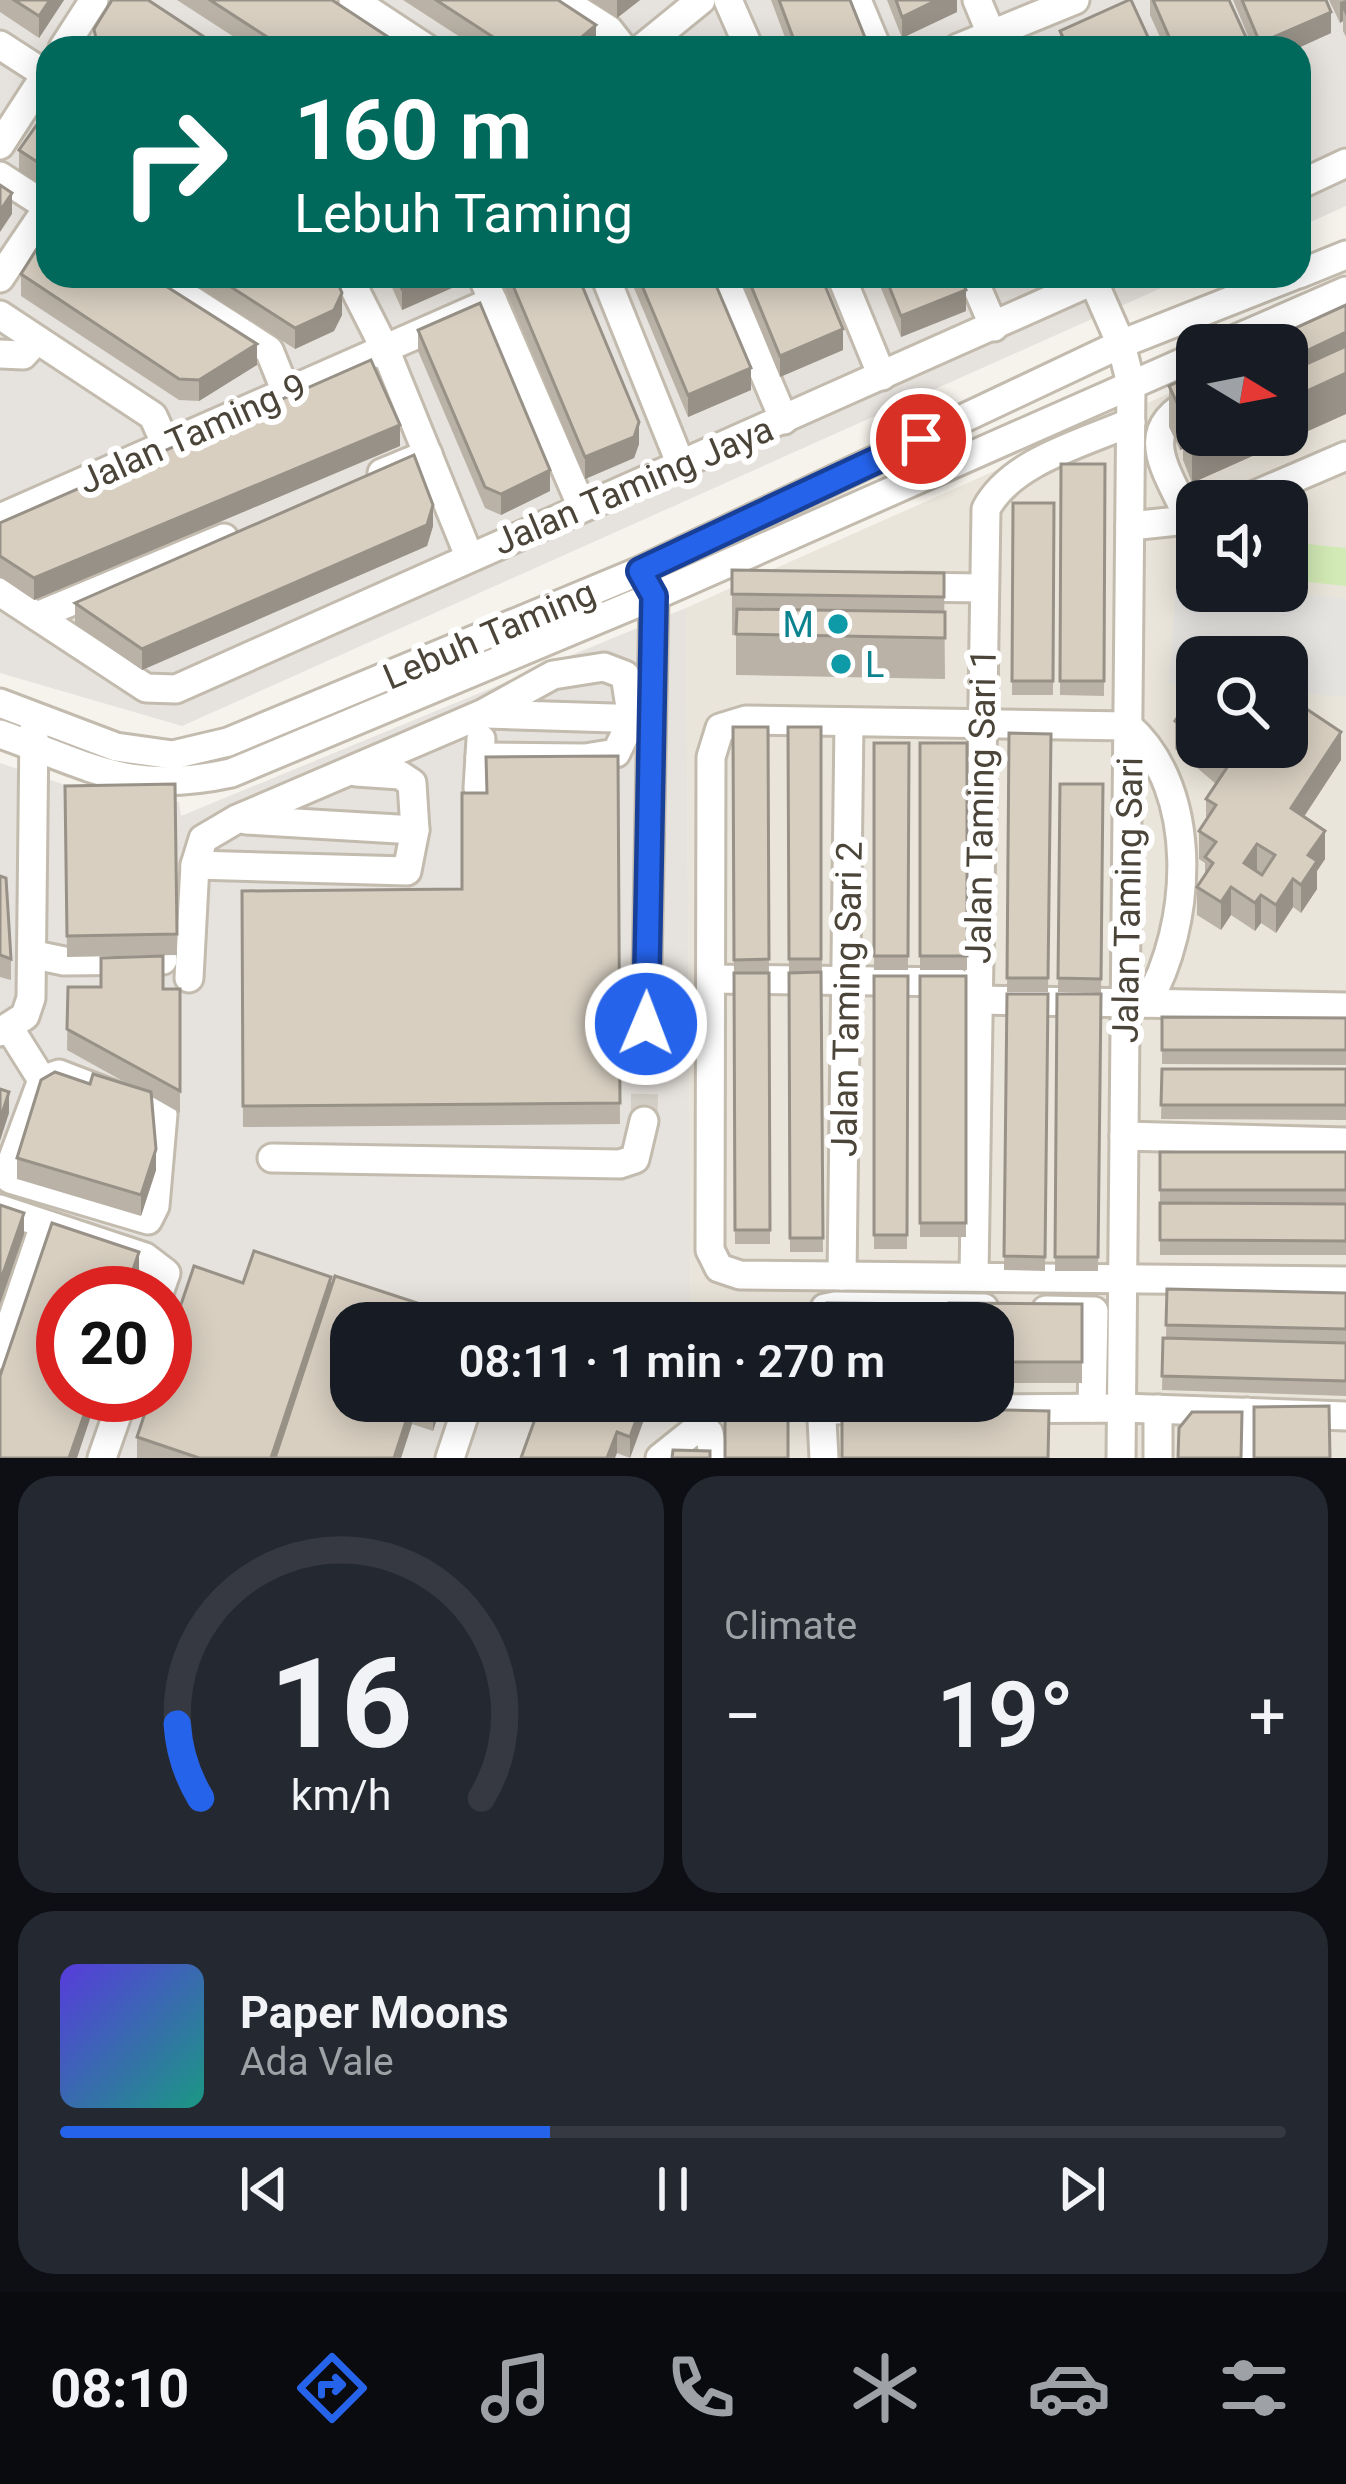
<!DOCTYPE html>
<meta charset="utf-8">
<style>
body{margin:0;font-family:Roboto,sans-serif;background:#242831;color:#f1f3f6;height:100vh;display:flex;flex-direction:column;font-size:45px;white-space:nowrap}
*{box-sizing:border-box;margin:0}
p{font-size:39px;color:#9ea1a6}
.icon{flex:none;width:66px;height:66px;fill:none;stroke:currentColor;stroke-width:2;stroke-linecap:round;stroke-linejoin:round}
.map{position:relative;height:1458px;overflow:hidden}
.details{display:flex;flex-direction:column;gap:18px;padding:18px;background:#0d0f14;flex:1}
.details>*{flex:none}
.top-card{position:absolute;left:36px;top:36px;width:1275px;height:252px;border-radius:36px;box-shadow:0 6px 30px #0003;background:#00695c;color:#fff;overflow:hidden}
.needle{width:78px;rotate:100deg}
.buttons{position:absolute;left:1176px;top:324px;display:grid;gap:24px}
.buttons a{display:grid;place-items:center;width:132px;height:132px;border-radius:24px;background:#171b24;box-shadow:0 6px 30px #0003;font-size:60px}
.speed{position:absolute;left:36px;top:1266px;display:flex;gap:24px;font-size:60px;font-weight:700;text-align:center}
.speed>*{display:grid;place-content:center;width:156px;height:156px;border-radius:50%;background:#171b24;box-shadow:0 6px 30px #0003;line-height:1}
.speed .limit{border:18px solid #d22;background:#fff;color:#111}
.pin{position:absolute;display:grid;place-items:center;width:102px;height:102px;color:#fff;margin:-51px;border:6px solid #fff;border-radius:50%;box-shadow:0 3px 12px #0007}
.me{position:absolute;width:132px;margin:-66px;rotate:1deg;stroke-linejoin:round;filter:drop-shadow(0 0 9px #0008)}
.turn{display:flex;align-items:center;gap:42px;height:252px;padding:0 60px;font-size:54px}
.turn .icon{width:156px;height:156px;stroke-width:2.5}
.turn b{display:block;font-size:84px;line-height:102px}
.big{font-size:90px;font-weight:600;line-height:1.1}
.details .card{flex:1;display:flex;flex-direction:column;justify-content:center;gap:18px;min-width:0;padding:0 42px;border-radius:36px;background:#242831}
.details .dial{align-items:center;gap:0}
.dial svg{height:312px;overflow:visible;fill:none;stroke:#363941;stroke-width:7;stroke-linecap:round;text-anchor:middle}
.dial text{fill:#f1f3f6;stroke:none}
.song{display:flex;align-items:center;gap:36px}
.cover{width:144px;height:144px;border-radius:18px;background:linear-gradient(135deg,hsl(250 70% 55%),hsl(170 70% 35%))}
.played{height:12px;border-radius:6px;background:linear-gradient(90deg,#2563eb 40%,#363941 40%)}
.keys{display:flex;justify-content:space-around;direction:ltr}
.heat{display:flex;justify-content:space-between;align-items:center;font-size:66px;direction:ltr}
.details .tiles{flex:1;display:grid;gap:18px;grid-template-columns:1fr 1fr}
.card:last-child{grid-column:span 2}
.trip{position:absolute;left:330px;top:1302px;width:684px;height:120px;border-radius:36px;background:#171b24;box-shadow:0 6px 30px #0003;font-weight:600;line-height:120px;text-align:center}
.tab-bar{display:flex;height:192px;justify-content:space-around;align-items:center;background:#090b0e;color:#9ea1a6}
.tab-bar .icon{width:84px;height:84px}
.tab-bar .active{color:#2563eb}
.tab-bar b{font-size:54px;color:#f1f3f6}
.map>svg:first-child{display:block}
.residential{fill:#eae5da;fill-rule:evenodd}
.industrial{fill:#e6e2dd;fill-rule:evenodd}
.green{fill:#d2eab5}
.parking{fill:#e5e3e0}
.lines{fill:none;stroke-linecap:round;stroke-linejoin:round}
.minor-tunnel{stroke:#d4d0c8;stroke-width:27;stroke-dasharray:27 14;stroke-linecap:butt}
.minor-casing{stroke:#c2bbae;stroke-width:33}
.minor{stroke:#fff;stroke-width:27}
.wall{fill:#bab2a6}
.shaded-wall{fill:#979187}
.building{fill:#d8cfc1;stroke:#979187;stroke-width:3;fill-rule:evenodd}
.route-casing{stroke:#184099;stroke-width:30}
.route{stroke:#2563eb;stroke-width:21}
.culture-dot{fill:#0f9aa8;stroke:#fff;stroke-width:4.5}
.labels{text-anchor:middle;stroke-width:12;stroke-linejoin:round;paint-order:stroke}
.street-label{font-size:36px;fill:#4b4439;stroke:#fff}
.culture-label{font-size:36px;fill:#0d838f;stroke:#fff;text-anchor:end}
</style>
<div class="map">
<svg width="1346" height="1458" viewBox="0 0 1346 1458">
<rect width="100%" height="100%" fill="#f6f3ec"/>
<!-- residential -->
<path class="residential" d="M1346 315V1458H634L692 1401H993V1323H691L686 608 1197 381V435H1287V345ZM1197 501H1287V591H1197ZM1197 657H1287V747H1197Z"/>
<!-- industrial -->
<g class="industrial">
<path d="M0 0H1346V206L1299 227V48H48V276H1188L182 726 0 673Z"/>
<path d="M686 608 691 1323H351V1401H692V1406L634 1458H0V763L95 795 179 802 181 816ZM63 1293H165V1395H63Z"/>
</g>
<!-- green -->
<path class="green" d="M1289 542 1346 548V586L1287 580Z"/>
<!-- parking -->
<path class="parking" d="M1176 585 1346 598V697L1287 692V657H1197V686L1169 684Z"/>
<g class="lines">
<!-- minor-tunnel -->
<path class="minor-tunnel" d="M644 1121 646 1024"/>
<defs>
<g id="minor">
<path d="M353 0 426 48"/>
<path d="M562 0 609 30 623 48"/>
<path d="M728 0 749 48"/>
<path d="M857 0 877 48"/>
<path d="M977 0 997 48"/>
<path d="M0 45 48 76"/>
<path d="M63 48 94 0"/>
<path d="M642 48 701 0"/>
<path d="M958 48 1075 0"/>
<path d="M0 145 48 71"/>
<path d="M0 176 48 207"/>
<path d="M1299 185 1346 163"/>
<path d="M1299 274 1346 255"/>
<path d="M154 276 269 350 286 392"/>
<path d="M348 276 385 349 469 556"/>
<path d="M482 276 582 507"/>
<path d="M605 276 681 465"/>
<path d="M723 276 784 420"/>
<path d="M841 276 882 376"/>
<path d="M972 276 994 327"/>
<path d="M1091 276 1121 344 1131 384 1121 1458"/>
<path d="M0 278 48 207"/>
<path d="M0 315 153 416 166 445"/>
<path d="M1222 345 1346 291"/>
<path d="M0 354 23 355 37 340"/>
<path d="M382 473 428 454"/>
<path d="M1241 501 1346 456"/>
<path d="M0 518 493 301"/>
<path d="M1190 521C1168 471 1131 429 1197 399"/>
<path d="M1130 526 1197 519"/>
<path d="M907 587 983 588"/>
<path d="M0 592 146 688 176 689 1104 276"/>
<path d="M37 616 224 538"/>
<path d="M0 703 116 747 173 755 228 742 640 571 1121 344 1293 276"/>
<path d="M486 714 646 719"/>
<path d="M0 734C93 767 129 795 231 773L654 596 1197 356"/>
<path d="M478 788 481 739"/>
<path d="M246 820 415 830"/>
<path d="M195 865 407 871 415 830 412 783 400 775 356 772"/>
<path d="M35 955 64 961 163 960"/>
<path d="M189 978 195 865 203 839 237 819 482 714 553 675 604 667 625 675 632 720 616 753 585 758 480 757"/>
<path d="M712 979 956 982"/>
<path d="M978 1000 1346 1007"/>
<path d="M1147 1003C1192 926 1201 790 1128 726L746 720 720 728 711 757 710 1250 719 1268 740 1275 1346 1281"/>
<path d="M646 1024 654 596 648 585"/>
<path d="M10 1029 42 1080"/>
<path d="M0 1032 25 1016 31 998 34 729"/>
<path d="M59 1074 163 1114 155 1206 148 1220 10 1179V1166L42 1080Z"/>
<path d="M1124 1136 1346 1142"/>
<path d="M272 1158 620 1164 635 1159 644 1121"/>
<path d="M0 1209 145 1257 166 1273 159 1293"/>
<path d="M842 1276 849 722"/>
<path d="M974 1276 986 509C1011 461 1084 443 1131 422"/>
<path d="M1046 1310 1094 1311 1092 1408"/>
<path d="M819 1323 825 1308 835 1306 984 1308"/>
<path d="M0 1355 44 1225"/>
<path d="M821 1401 824 1458"/>
<path d="M822 1410 1122 1408 1346 1416"/>
<path d="M102 1458 124 1395"/>
<path d="M450 1458 469 1401"/>
<path d="M660 1458 695 1430 709 1433 714 1458"/>
<path d="M1158 1458V1409"/>
<path d="M1246 1458 1247 1412"/>
</g>
</defs>
<!-- minor casing -->
<use href="#minor" class="minor-casing"/>
<!-- minor -->
<use href="#minor" class="minor"/>
</g>
<!-- wall -->
<g class="wall">
<path d="M0 0H64L39 38 0 12Z"/>
<path d="M177 0H332L405 48H251Z"/>
<path d="M403 0H558L596 46 594 48H477Z"/>
<path d="M590 0H640L617 18Z"/>
<path d="M771 0H850L866 48H789Z"/>
<path d="M887 0H957V12L902 38Z"/>
<path d="M1150 0H1229L1250 48H1165L1150 15Z"/>
<path d="M1233 0H1326L1331 33 1298 48H1253Z"/>
<path d="M1329 0H1346V37L1343 31V21L1340 23Z"/>
<path d="M1060 31 1153 48H1060Z"/>
<path d="M48 109V190L19 171V150Z"/>
<path d="M21 274 257 365 199 401 179 400 21 296Z"/>
<path d="M181 276H335L342 315 334 331 295 349Z"/>
<path d="M387 276H461V284L402 310Z"/>
<path d="M500 276H578L639 444 634 458 585 479Z"/>
<path d="M629 276H712L751 390 688 417Z"/>
<path d="M739 276H821L843 350 780 377Z"/>
<path d="M876 276H960L966 311 901 337Z"/>
<path d="M1346 305V414L1192 483 1183 460V449L1180 450 1169 427V386Z"/>
<path d="M418 330 550 491 501 515 485 508 418 351Z"/>
<path d="M400 446 34 600 0 577V523Z"/>
<path d="M1061 464H1105L1104 696 1060 695Z"/>
<path d="M1013 503H1054L1053 695H1012Z"/>
<path d="M433 526 427 546 142 670 75 624V603Z"/>
<path d="M732 570 944 573 945 679 736 675V635H732Z"/>
<path d="M1197 688V747H1287L1341 760 1304 817 1325 859 1317 871V889L1301 913 1293 907 1276 933 1261 923 1255 931 1231 915 1221 930 1197 915V887L1205 875V863L1199 859V831L1206 820V799L1216 784 1175 749V721Z"/>
<path d="M733 727H768L770 1244H735Z"/>
<path d="M788 727H821L823 1252H790Z"/>
<path d="M1009 733 1051 734 1048 992H1007Z"/>
<path d="M874 743H909L908 970H874Z"/>
<rect x="920" y="743" width="47" height="227"/>
<path d="M618 756 620 1124 243 1127 242 891 462 889 487 793Z"/>
<path d="M175 784 177 955 67 957 65 786Z"/>
<path d="M1060 784H1103L1101 993 1058 992Z"/>
<path d="M0 876 11 959V980L0 977Z"/>
<path d="M874 976H908L907 1249H874Z"/>
<rect x="920" y="976" width="46" height="261"/>
<path d="M68 987 180 989V1113L152 1097 156 1170 141 1216 17 1179V1158L90 1084 130 1085 67 1050Z"/>
<path d="M1007 994H1048L1045 1271 1004 1270Z"/>
<path d="M1057 994H1101L1098 1271H1055Z"/>
<path d="M1162 1017 1346 1018V1065L1162 1064Z"/>
<path d="M1162 1069H1346V1120L1161 1119Z"/>
<rect x="1160" y="1152" width="186" height="103"/>
<path d="M243 1283 331 1286 463 1323 351 1401H443L433 1431 412 1424 401 1458H137V1437Z"/>
<path d="M1167 1289 1346 1293V1396L1162 1390 1163 1338H1166Z"/>
<path d="M1082 1304V1383H993V1323Z"/>
<path d="M646 1401V1414L630 1458 617 1453 550 1412Z"/>
</g>
<!-- shaded-wall -->
<g class="shaded-wall">
<path d="M50 0H64L39 38V16Z"/>
<path d="M617 0H640L617 18Z"/>
<path d="M937 0H957V12L902 38V17Z"/>
<path d="M1346 0V16L1343 10V21L1340 23V2Z"/>
<path d="M1331 12V33L1298 48H1260V43Z"/>
<path d="M596 25V46L594 48H569Z"/>
<path d="M866 40V48H850Z"/>
<path d="M12 193V214L0 232V211Z"/>
<path d="M432 276H461V284L402 310V289Z"/>
<path d="M966 290V311L901 337V316Z"/>
<path d="M342 293V315L334 331 295 349V328Z"/>
<path d="M843 329V350L780 377V356Z"/>
<path d="M1346 332V414L1192 483V442L1183 419V449L1180 450V409L1197 401V435H1287V360Z"/>
<path d="M257 344V365L199 401V380Z"/>
<path d="M751 368V390L688 417V395Z"/>
<path d="M639 422V444L634 458 585 479V457Z"/>
<path d="M400 425V446L34 600V578Z"/>
<path d="M550 470V491L501 515V494Z"/>
<path d="M433 505V526L427 546 142 670V649Z"/>
<path d="M1341 732V760L1291 836V808Z"/>
<path d="M1325 831V859L1317 871V889L1301 913V885L1308 855Z"/>
<path d="M1257 844V872L1244 863Z"/>
<path d="M1293 879V907L1276 933V905Z"/>
<path d="M1231 887V915L1221 930V902Z"/>
<path d="M1261 895V923L1255 931V903Z"/>
<path d="M9 1092V1113L0 1141V1120Z"/>
<path d="M156 1149V1170L141 1216V1195Z"/>
<path d="M24 1213V1234L0 1304V1282Z"/>
<path d="M139 1252V1274L132 1293H125Z"/>
<path d="M331 1277V1298L278 1458H271Z"/>
<path d="M91 1395H98L77 1458H69Z"/>
<path d="M436 1401H443L433 1431V1410Z"/>
<path d="M643 1401H646V1414L630 1458V1437Z"/>
<path d="M412 1403V1424L401 1458H394Z"/>
<path d="M617 1432V1453L615 1458H607Z"/>
</g>
<!-- building -->
<g class="building">
<path d="M14 0H50L39 16Z"/>
<path d="M112 0H148L221 48H98L94 29Z"/>
<path d="M210 0H332L405 48H284Z"/>
<path d="M436 0H558L596 25 569 48H510Z"/>
<path d="M779 0H850L866 40 850 48H797Z"/>
<path d="M896 0H937L902 17Z"/>
<path d="M1129 0H1131L1153 48H1068L1060 31Z"/>
<path d="M1153 0H1229L1250 46 1245 48H1174Z"/>
<path d="M1242 0H1326L1331 12 1260 43Z"/>
<path d="M723 40 727 48H704Z"/>
<path d="M48 109V169L19 150Z"/>
<path d="M0 185 12 193 0 211Z"/>
<path d="M48 231V276H150L257 344 199 380 179 379 21 274Z"/>
<path d="M214 276H335L342 293 334 310 295 328Z"/>
<path d="M396 276H432L402 289Z"/>
<path d="M509 276H578L639 422 634 437 585 457Z"/>
<path d="M638 276H712L751 368 688 395Z"/>
<path d="M747 276H821L843 329 780 356Z"/>
<path d="M885 276H960L966 290 901 316Z"/>
<path d="M480 303 550 470 501 494 485 487 418 330Z"/>
<path d="M1346 305V332L1287 360V345H1258Z"/>
<path d="M1346 346V373L1287 400V373Z"/>
<path d="M371 360 400 425 34 578 0 556V523Z"/>
<path d="M1197 373V401L1180 409 1169 386Z"/>
<path d="M1197 413V435H1208L1192 442 1183 419Z"/>
<path d="M414 455 433 505 427 525 142 649 75 603Z"/>
<path d="M1061 464H1105L1104 681H1060Z"/>
<path d="M1013 503H1054L1053 681H1012Z"/>
<path d="M732 570 944 573V597L732 594Z"/>
<path d="M737 609 945 612V638L736 634Z"/>
<path d="M1197 688V740L1175 721Z"/>
<path d="M1287 696 1341 732 1291 808 1325 831 1308 855 1317 861 1301 885 1293 879 1276 905 1261 895 1255 903 1231 887 1221 902 1197 887 1213 863 1205 857 1216 842 1199 831 1216 805 1206 799 1228 766 1205 747H1287ZM1257 844 1275 855 1262 875 1244 863Z"/>
<path d="M733 727H768L769 959 734 960Z"/>
<path d="M788 727H821V959H789Z"/>
<path d="M1009 733 1051 734 1048 978H1007Z"/>
<path d="M874 743H909L908 956H874Z"/>
<rect x="920" y="743" width="47" height="213"/>
<path d="M618 756 620 1103 243 1106 242 891 462 889V793H487L486 757Z"/>
<path d="M175 784 177 934 67 936 65 786Z"/>
<path d="M1060 784H1103L1101 979 1058 978Z"/>
<path d="M0 876 6 878 11 959 0 955Z"/>
<path d="M163 956V989H180V1091L67 1029 68 987H101V958Z"/>
<path d="M821 972 823 1238H790L789 973Z"/>
<path d="M734 973H769L770 1230H735Z"/>
<path d="M874 976H908L907 1235H874Z"/>
<rect x="920" y="976" width="46" height="247"/>
<path d="M1007 994H1048L1045 1257 1004 1256Z"/>
<path d="M1057 994H1101L1098 1257H1055Z"/>
<path d="M1162 1017 1346 1018V1050H1162Z"/>
<path d="M1162 1069H1346V1105H1161Z"/>
<path d="M55 1072 90 1084 93 1074 151 1092 156 1149 141 1195 17 1158 41 1080Z"/>
<path d="M0 1089 9 1092 0 1120Z"/>
<rect x="1160" y="1152" width="186" height="38"/>
<path d="M1160 1203 1346 1204V1241L1160 1240Z"/>
<path d="M0 1205 24 1213 0 1282Z"/>
<path d="M52 1223 139 1252 125 1293H63V1395H91L69 1458H0V1376Z"/>
<path d="M254 1251 331 1277 271 1458H199L137 1437 151 1395H165V1352L194 1266 243 1283Z"/>
<path d="M335 1276 463 1318 462 1323H351V1401H436L433 1410 412 1403 394 1458H275Z"/>
<path d="M1167 1289 1346 1293V1329L1166 1325Z"/>
<path d="M827 1303 931 1304V1323H827Z"/>
<path d="M949 1303 1082 1304V1362H993V1323H949Z"/>
<path d="M1163 1338 1346 1343V1381L1162 1376Z"/>
<path d="M554 1401H643L630 1437 617 1432 607 1458H521L539 1408 550 1412Z"/>
<path d="M725 1404 788 1405V1458H725Z"/>
<path d="M1329 1406 1330 1458H1254V1407Z"/>
<path d="M856 1407 1049 1411 1048 1458H842V1420Z"/>
<path d="M1192 1412H1242L1241 1458H1178L1179 1428Z"/>
<path d="M673 1450 710 1451V1458H672Z"/>
</g>
<g class="lines">
<defs>
<path id="route" d="M646 1024 654 596 640 571 921 439"/>
</defs>
<!-- route casing -->
<use href="#route" class="route-casing"/>
<!-- route -->
<use href="#route" class="route"/>
</g>
<!-- markers -->
<g class="culture-dot">
<circle cx="838" cy="624" r="12"/>
<circle cx="841" cy="664" r="12"/>
</g>
<g class="labels">
<!-- street labels -->
<g class="street-label">
<text transform="translate(192 433) rotate(-24)" y="13">Jalan Taming 9</text>
<text transform="translate(633 485) rotate(-23)" y="13">Jalan Taming Jaya</text>
<text transform="translate(489 634) rotate(-23)" y="13">Lebuh Taming</text>
<text transform="translate(980 806) rotate(-89)" y="13">Jalan Taming Sari 1</text>
<text transform="translate(1127 900) rotate(-89)" y="13">Jalan Taming Sari</text>
<text transform="translate(846 999) rotate(-89)" y="13">Jalan Taming Sari 2</text>
</g>
<!-- culture labels -->
<g class="culture-label">
<text x="814" y="637">M</text>
<text x="865" y="677" text-anchor="start">L</text>
</g>
</g>
</svg>
<div class="buttons">
<a><svg class="needle" viewBox="-14 -14 28 28"><path d="M0-13l5 13h-10z" fill="#e53935"/><path d="M0 13l5-13h-10z" fill="#9ea1a6"/></svg></a>
<a><svg class="icon" aria-label="sound" viewBox="0 0 24 24"><path d="M4 9h4l5-4v14l-5-4H4zM17 9q2 3 0 6"/></svg></a>
<a><svg class="icon" aria-label="search" viewBox="0 0 24 24"><circle cx="10" cy="10" r="6"/><path d="M15 15l6 6"/></svg></a>
</div>
<div class="speed"><div class="limit">20</div></div>
<div class="pin" style="left:921px;top:439px;background:#d93025"><svg class="icon" aria-label="arrive" viewBox="0 0 24 24"><path d="M6 21V4h12l-3 4 3 4H6"/></svg></div>
<svg class="me" style="left:646px;top:1024px" viewBox="-20 -20 40 40"><circle r="17" fill="#2563eb" stroke="#fff" stroke-width="3"/><path d="M0-11L8 9 0 5-8 9z" fill="#fff"/></svg>
<div class="trip">08:11 · 1 min · 270 m</div>
<div class="top-card">
<div class="turn"><svg class="icon" aria-label="right" viewBox="0 0 24 24"><path d="M7 20v-9h11M14 6l5 5-5 5"/></svg><div><b>160 m</b>Lebuh Taming</div></div>
</div>
</div>
<section class="details">
<div class="tiles">
<div class="card dial"><svg viewBox="0 0 100 80">
<path d="M14 69A42 42 0 1 1 86 69"/>
<path d="M14 69A42 42 0 0 1 8 50" stroke="#2563eb"/>
<text x="50" y="56" font-size="32" font-weight="700">16</text>
<text x="50" y="72" font-size="11">km/h</text>
</svg></div>
<div class="card"><p>Climate</p>
<div class="heat"><a>−</a><b class="big">19°</b><a>+</a></div>
</div>
<div class="card">
<div class="song"><i class="cover"></i><div><b>Paper Moons</b><p>Ada Vale</p></div></div>
<div class="played"></div>
<div class="keys"><svg class="icon" aria-label="previous" viewBox="0 0 24 24"><path d="M18 5L8 12l10 7zM5 5v14"/></svg><svg class="icon" aria-label="pause" viewBox="0 0 24 24"><path d="M8 5v14M16 5v14"/></svg><svg class="icon" aria-label="next" viewBox="0 0 24 24"><path d="M6 5l10 7-10 7zM19 5v14"/></svg></div>
</div>
</div>
</section>
<nav class="tab-bar">
<b>08:10</b>
<svg class="icon active" aria-label="directions" viewBox="0 0 24 24"><path d="M12 3l9 9-9 9-9-9zM9 14v-3h6M13 9l2 2-2 2"/></svg>
<svg class="icon" aria-label="music" viewBox="0 0 24 24"><path d="M9 18V5l10-2v13"/><circle cx="6" cy="18" r="3"/><circle cx="16" cy="16" r="3"/></svg>
<svg class="icon" aria-label="phone" viewBox="0 0 24 24"><path d="M5 4h4l2 5-3 2q2 4 5 5l2-3 5 2v4C11 20 4 13 5 4z"/></svg>
<svg class="icon" aria-label="climate" viewBox="0 0 24 24"><path d="M12 3v18M4 7l16 10M4 17L20 7"/></svg>
<svg class="icon" aria-label="car" viewBox="0 0 24 24"><path d="M5 17H2v-5l4-1 3-4h7l3 4 3 1v5h-3M9 17h6M6 11h13"/><circle cx="7" cy="17" r="2"/><circle cx="17" cy="17" r="2"/></svg>
<svg class="icon" aria-label="filters" viewBox="0 0 24 24"><path d="M4 7h16M4 17h16"/><circle cx="9" cy="7" r="2"/><circle cx="15" cy="17" r="2"/></svg>
</nav>
